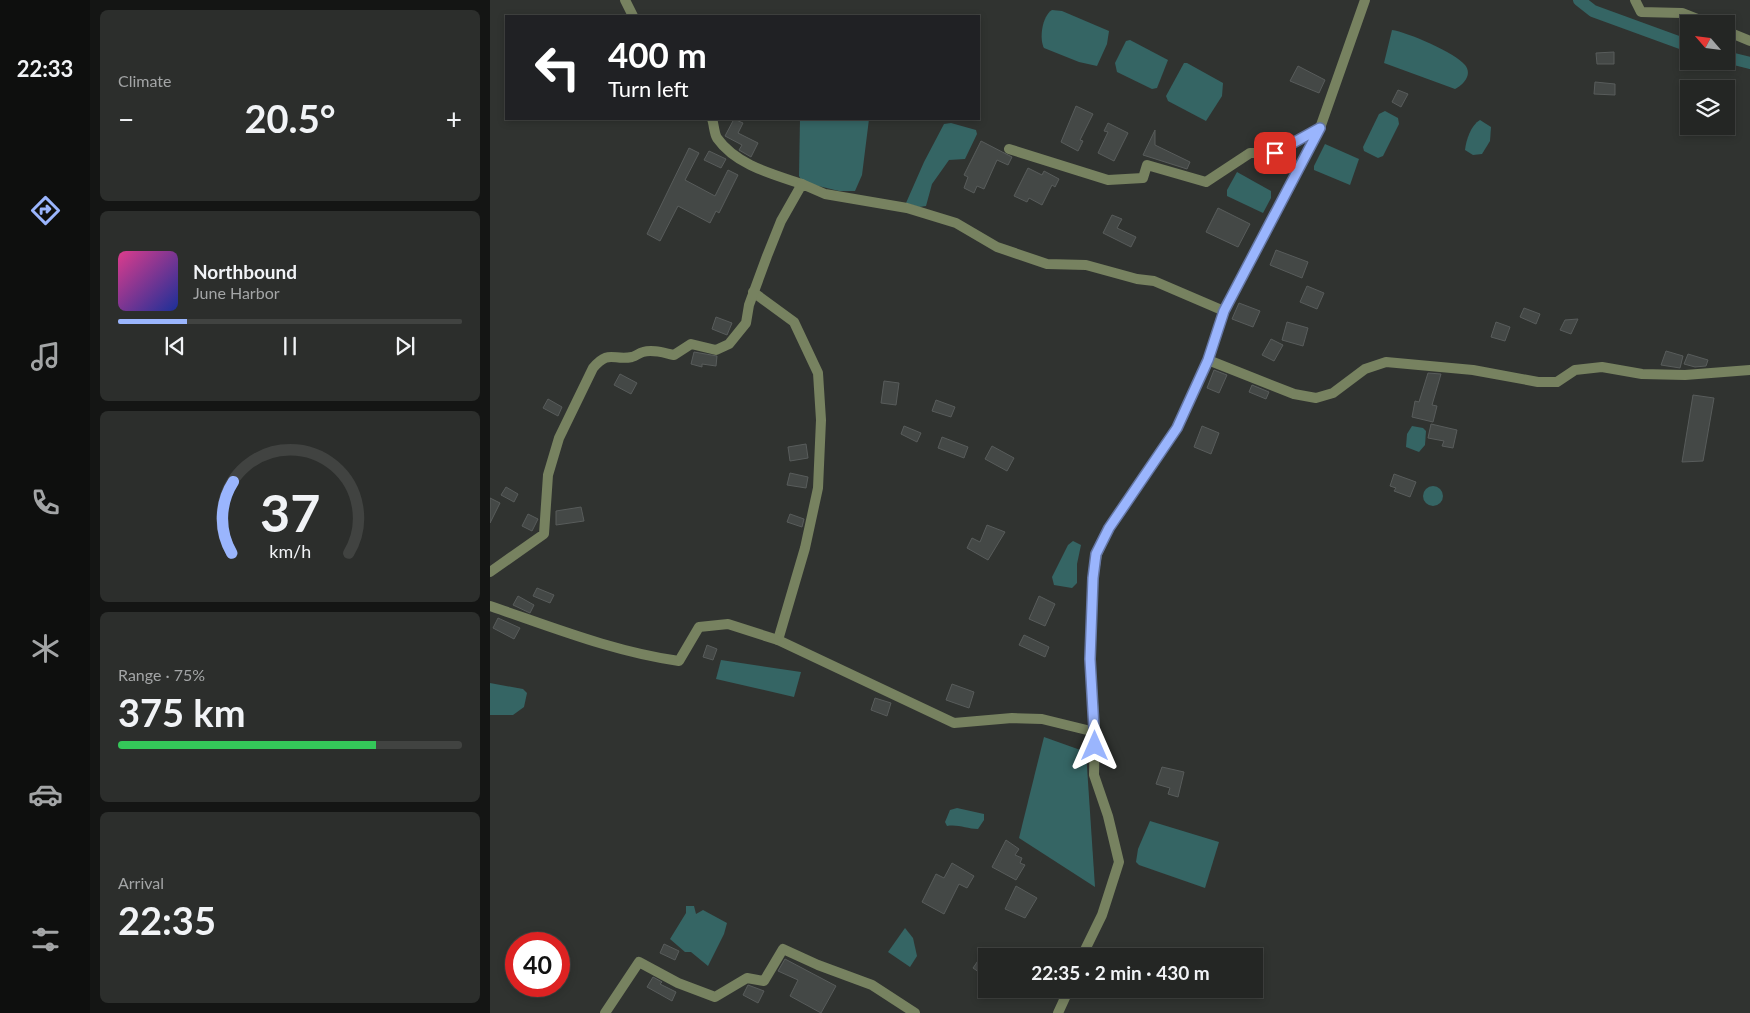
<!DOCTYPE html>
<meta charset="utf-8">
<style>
body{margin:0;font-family:Lato,sans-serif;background:#2c2e2c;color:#f1f3f6;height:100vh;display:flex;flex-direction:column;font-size:19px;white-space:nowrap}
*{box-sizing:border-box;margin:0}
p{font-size:16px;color:#a3a5a6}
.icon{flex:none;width:28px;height:28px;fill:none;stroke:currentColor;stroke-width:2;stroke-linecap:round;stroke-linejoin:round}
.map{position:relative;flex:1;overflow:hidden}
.panel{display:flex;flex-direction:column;gap:10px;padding:10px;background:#141514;width:400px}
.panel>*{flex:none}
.guide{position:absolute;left:15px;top:15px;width:475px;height:105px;border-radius:0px;box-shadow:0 2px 8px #0003,0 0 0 1px #414341;background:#202124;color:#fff;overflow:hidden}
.needle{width:32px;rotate:298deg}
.buttons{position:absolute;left:1190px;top:15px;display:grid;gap:10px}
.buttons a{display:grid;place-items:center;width:55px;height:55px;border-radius:0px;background:#242624;box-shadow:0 2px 8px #0003,0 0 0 1px #414341;font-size:25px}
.speed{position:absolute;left:15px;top:932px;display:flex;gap:10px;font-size:25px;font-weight:700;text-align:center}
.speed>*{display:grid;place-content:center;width:65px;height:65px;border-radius:50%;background:#242624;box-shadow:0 2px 8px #0003,0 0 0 1px #414341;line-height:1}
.speed .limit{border:8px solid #d22;background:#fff;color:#111}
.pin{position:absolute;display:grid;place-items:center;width:42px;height:42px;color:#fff;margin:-21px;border-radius:10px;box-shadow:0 2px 8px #0006}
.me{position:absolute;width:55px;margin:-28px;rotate:0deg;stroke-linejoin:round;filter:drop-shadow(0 0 4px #0008)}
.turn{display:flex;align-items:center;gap:18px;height:105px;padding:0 20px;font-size:22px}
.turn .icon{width:65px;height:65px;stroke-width:2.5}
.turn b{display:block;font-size:35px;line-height:42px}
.big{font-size:38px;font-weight:700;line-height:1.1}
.panel .tile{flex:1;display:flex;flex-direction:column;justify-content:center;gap:8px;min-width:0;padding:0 18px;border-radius:8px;background:#2c2e2c}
.panel .dial{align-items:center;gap:0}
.dial svg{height:130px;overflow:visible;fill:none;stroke:#414341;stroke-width:7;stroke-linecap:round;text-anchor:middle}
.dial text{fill:#f1f3f6;stroke:none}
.song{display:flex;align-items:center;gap:15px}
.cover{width:60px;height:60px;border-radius:8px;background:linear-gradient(135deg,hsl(330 70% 55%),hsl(230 70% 35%))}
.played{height:5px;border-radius:2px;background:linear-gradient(90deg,#9ab5fd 20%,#414341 20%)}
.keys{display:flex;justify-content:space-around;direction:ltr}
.heat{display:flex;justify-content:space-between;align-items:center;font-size:28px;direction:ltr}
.charge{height:8px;border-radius:4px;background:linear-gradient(90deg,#34c759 75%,#414341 0)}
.trip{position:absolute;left:488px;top:948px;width:285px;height:50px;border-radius:0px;background:#242624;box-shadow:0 2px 8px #0003,0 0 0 1px #414341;font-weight:700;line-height:50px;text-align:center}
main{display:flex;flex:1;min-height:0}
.menu{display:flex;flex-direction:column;width:90px;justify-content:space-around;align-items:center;background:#0e0f0e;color:#a3a5a6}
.menu .icon{width:35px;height:35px}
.menu .active{color:#9ab5fd}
.menu b{font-size:22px;color:#f1f3f6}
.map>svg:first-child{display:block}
.water{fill:#356564}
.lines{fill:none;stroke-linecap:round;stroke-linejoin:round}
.canal{stroke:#356564;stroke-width:12}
.building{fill:#444846;stroke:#585c5b}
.minor{stroke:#778260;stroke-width:10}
.tertiary{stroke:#778260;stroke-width:10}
.route-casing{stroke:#6476a4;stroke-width:12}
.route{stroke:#9ab5fd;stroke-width:9}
</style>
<main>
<nav class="menu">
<b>22:33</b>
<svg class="icon active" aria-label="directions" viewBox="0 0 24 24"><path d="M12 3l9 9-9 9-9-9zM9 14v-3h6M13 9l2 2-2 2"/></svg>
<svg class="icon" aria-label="music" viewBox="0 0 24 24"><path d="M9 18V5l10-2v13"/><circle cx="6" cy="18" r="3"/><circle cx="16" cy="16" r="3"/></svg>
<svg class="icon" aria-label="phone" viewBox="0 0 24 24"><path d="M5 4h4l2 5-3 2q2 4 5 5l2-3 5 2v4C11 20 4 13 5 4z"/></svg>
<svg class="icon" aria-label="climate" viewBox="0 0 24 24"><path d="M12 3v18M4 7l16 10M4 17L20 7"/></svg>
<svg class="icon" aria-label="car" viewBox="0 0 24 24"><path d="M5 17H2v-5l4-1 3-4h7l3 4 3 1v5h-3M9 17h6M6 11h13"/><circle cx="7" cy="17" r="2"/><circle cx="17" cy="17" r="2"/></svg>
<svg class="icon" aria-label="filters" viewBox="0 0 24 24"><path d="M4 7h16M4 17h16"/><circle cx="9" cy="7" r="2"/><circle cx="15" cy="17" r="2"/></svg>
</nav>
<section class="panel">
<div class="tile"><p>Climate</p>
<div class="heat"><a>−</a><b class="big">20.5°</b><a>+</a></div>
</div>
<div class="tile">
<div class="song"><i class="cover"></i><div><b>Northbound</b><p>June Harbor</p></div></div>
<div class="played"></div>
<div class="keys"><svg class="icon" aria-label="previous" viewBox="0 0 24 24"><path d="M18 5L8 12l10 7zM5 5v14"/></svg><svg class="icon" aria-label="pause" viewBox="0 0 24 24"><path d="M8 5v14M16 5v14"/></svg><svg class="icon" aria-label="next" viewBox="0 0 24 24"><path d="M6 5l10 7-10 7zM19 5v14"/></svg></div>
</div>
<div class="tile dial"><svg viewBox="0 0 100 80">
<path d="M14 69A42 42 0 1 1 86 69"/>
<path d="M14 69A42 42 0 0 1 15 25" stroke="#9ab5fd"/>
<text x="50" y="56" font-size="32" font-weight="700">37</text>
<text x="50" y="72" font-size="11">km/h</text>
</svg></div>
<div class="tile"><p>Range · 75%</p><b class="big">375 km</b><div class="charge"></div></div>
<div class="tile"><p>Arrival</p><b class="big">22:35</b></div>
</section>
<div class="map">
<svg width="1260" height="1013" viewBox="0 0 1260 1013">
<rect width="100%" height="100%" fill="#303330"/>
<!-- water -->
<g class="water">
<path d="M562 10 572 11 619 31 617 44 607 66 589 62 554 48C549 39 552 16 562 10Z"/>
<path d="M902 30C917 32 966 53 975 65 983 75 973 85 965 89L894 63Z"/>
<path d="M640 40 678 60 667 88 662 89 627 72 625 63 636 41Z"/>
<path d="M694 63H697L733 83 732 96 716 121 678 101 676 96Z"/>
<path d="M895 111 908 118 909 124 893 156 888 158 874 151 873 147 889 114Z"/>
<path d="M310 119H379L372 175 365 191H349L312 182 309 176Z"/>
<path d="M990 120 1001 127 1000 141 992 154 983 155 975 150C976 140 981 125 990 120Z"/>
<path d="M461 123 486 130 487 134 475 159 459 160 442 184 436 206 429 207 416 203 434 162 454 124Z"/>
<path d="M835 144 869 159 860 185 824 170V166Z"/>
<path d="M747 172 781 191V198L773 213 737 196V190Z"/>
<path d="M922 426 933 428 936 431 935 445 929 452 916 447 917 434Z"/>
<circle cx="943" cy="496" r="10"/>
<path d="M583 541 591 545 587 564V583L582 588 564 585 562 577 578 545Z"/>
<path d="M231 660 311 672 304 697 226 679Z"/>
<path d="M0 683 33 689 37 693 34 707 23 715H0Z"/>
<path d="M554 737 596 752 605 887 529 838Z"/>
<path d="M467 808 494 814V820L488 829C477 829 468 824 457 826L455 822 460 810Z"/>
<path d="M660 821 729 842 715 888 649 865 646 862 648 849Z"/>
<path d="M196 906H204L206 914 213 910 237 923 234 934 218 966 201 952H195L180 939 196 913Z"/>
<path d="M415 928 423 938 427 956 420 967 398 952Z"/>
</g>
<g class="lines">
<!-- canal -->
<g class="canal">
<path d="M1089 0 1103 11 1199 46"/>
<path d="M1236 57 1260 63"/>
</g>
</g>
<!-- building -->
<g class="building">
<path d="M1124 52V64H1107L1106 53Z"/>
<path d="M808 66 835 80 829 93 800 81Z"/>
<path d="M1105 82 1125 84V95L1104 94Z"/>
<path d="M908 90 918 94 911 107 902 102Z"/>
<path d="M586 106 603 114 590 140 593 141 588 151 571 142Z"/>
<path d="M244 119 253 123 248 133 268 143 261 157 249 150 252 145 235 136Z"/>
<path d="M618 123 638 133 624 161 608 153 618 132 614 131Z"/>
<path d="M665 130V145L700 162 697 169 653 155Z"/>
<path d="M491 141 522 157 518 165 507 160 494 189 487 186 484 193 474 188 478 177 474 175Z"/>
<path d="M199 148 209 153 195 180 225 196 238 170 248 175 229 213 226 211 220 223 188 206 170 241 157 234Z"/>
<path d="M219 151 236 159 231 168 214 160Z"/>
<path d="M538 168 552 175 554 171 569 179 565 187 562 185 552 205 539 198 537 202 524 196Z"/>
<path d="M728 208 760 224 748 247 716 232Z"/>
<path d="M622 215 632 219 627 228 646 237 641 247 613 233Z"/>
<path d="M786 250 818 262 812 278 780 265Z"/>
<path d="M817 286 834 293 827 309 810 302Z"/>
<path d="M749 303 770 311 763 327 742 319Z"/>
<path d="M1034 308 1050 314 1046 324 1030 317Z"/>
<path d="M226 317 242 323 237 335 222 329Z"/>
<path d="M1088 319 1081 334 1070 330 1075 320Z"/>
<path d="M797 322 818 328 813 346 792 340Z"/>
<path d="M1006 322 1020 327 1015 341 1001 337Z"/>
<path d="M781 339 793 345 784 361 772 355Z"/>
<path d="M1176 351 1193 356 1190 368 1171 365Z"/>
<path d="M204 352 227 356 226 366 212 364V367L201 364Z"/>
<path d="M1198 354 1218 360 1216 366 1205 367 1194 364Z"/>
<path d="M724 370 737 375 729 393 717 388Z"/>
<path d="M938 373 951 374 942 405 947 406 943 422 922 417 925 401 929 402Z"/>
<path d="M130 374 147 383 141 394 124 385Z"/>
<path d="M394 381 409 383 406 405 391 403Z"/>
<path d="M762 385 779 392 776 399 759 392Z"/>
<path d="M1203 395 1224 398 1213 461 1192 462Z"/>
<path d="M58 399 72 407 68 416 53 408Z"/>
<path d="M446 400 465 407 461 417 442 411Z"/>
<path d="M941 424 967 430 963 448 952 446 954 441 938 438Z"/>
<path d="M414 426 431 433 427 442 411 434Z"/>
<path d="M712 426 729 433 721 454 704 447Z"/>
<path d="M452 437 478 447 474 458 448 448Z"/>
<path d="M316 444 318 458 300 461 298 447Z"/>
<path d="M502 446 524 458 517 471 495 459Z"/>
<path d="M300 473 318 477 316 488 297 485Z"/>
<path d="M904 474 926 482 920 497 904 491 906 488 900 486Z"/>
<path d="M16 487 28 494 24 502 11 495Z"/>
<path d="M0 498 10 503 0 523Z"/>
<path d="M91 507 94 521 66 525V511Z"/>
<path d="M38 514 48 519 42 531 32 526Z"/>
<path d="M300 514 314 519 312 527 297 522Z"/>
<path d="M497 525 515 532 498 560 477 548 482 538 490 542Z"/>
<path d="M47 588 64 595 60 603 43 596Z"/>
<path d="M28 596 44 605 40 613 23 605Z"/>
<path d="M549 596 565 604 555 626 539 619Z"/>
<path d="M8 618 30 628 24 639 3 628Z"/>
<path d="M534 635 559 647 555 657 529 645Z"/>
<path d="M217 645 227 649 223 660 213 657Z"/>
<path d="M462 684 484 692 479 708 456 700Z"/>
<path d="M385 698 401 703 397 716 381 710Z"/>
<path d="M672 767 694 772 688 797 678 794 680 788 666 784Z"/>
<path d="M516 840 529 849 525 855 532 858 530 863 535 865 526 880 502 867Z"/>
<path d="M462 863 484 876 477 888 469 884 454 914 432 902 446 874 454 878Z"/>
<path d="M526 886 547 898 535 918 515 909Z"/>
<path d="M174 944 189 951 185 960 170 953Z"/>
<path d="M496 949V977L483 968Z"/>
<path d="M295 959 346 986 331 1013 300 996 308 980 288 971Z"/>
<path d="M163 977 172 982 170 984 186 992 182 1001 157 987Z"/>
<path d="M258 985 274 991 268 1003 253 995Z"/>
</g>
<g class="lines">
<!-- minor -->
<g class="minor">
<path d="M135 0 143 16"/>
<path d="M1145 0 1151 12 1192 13 1220 24"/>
<path d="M1236 31 1260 41"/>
<path d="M222 119C224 124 224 133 227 138 246 165 282 174 312 184"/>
<path d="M519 149 618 180 653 178 657 165 716 182 760 153H785L830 128"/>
<path d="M263 292 304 322 328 373 331 420 328 488 315 548 288 640"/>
<path d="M718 360 804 394 826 398 843 393 875 369 896 362 983 370 1048 382H1067L1085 370 1112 367 1152 374 1195 375 1260 370"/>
<path d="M0 572 54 534 58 475 69 438 103 368C119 349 123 361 142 357 146 356 149 353 153 352 163 349 174 353 184 355L201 344 226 350 239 344 256 323 259 305 277 256 291 221 312 184 335 194 417 208 466 223 507 247 557 264 596 265 647 279 664 281 734 311"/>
<path d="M0 606C62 627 124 652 189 661L209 627 238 624 288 640 464 723 522 718 552 719 605 732"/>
<path d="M115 1013 149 962 188 983 225 997 257 978 274 981 293 949 328 965 382 985 425 1013"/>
</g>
<!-- tertiary -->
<g class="tertiary">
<path d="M592 956 612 915 629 862 618 816 604 775 605 732 600 659 603 578 607 554 619 528 687 428 718 360 734 311 830 128 875 0"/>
<path d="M568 1013 579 989"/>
</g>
</g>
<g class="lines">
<defs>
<path id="route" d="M605 746 600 659 603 578 606 554 619 528 687 428 718 360 734 311 830 128 785 153"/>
</defs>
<!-- route casing -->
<use href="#route" class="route-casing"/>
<!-- route -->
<use href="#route" class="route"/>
</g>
</svg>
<div class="buttons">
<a><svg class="needle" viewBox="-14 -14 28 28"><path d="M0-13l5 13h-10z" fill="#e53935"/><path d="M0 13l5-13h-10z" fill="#a3a5a6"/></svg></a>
<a><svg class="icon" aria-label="layers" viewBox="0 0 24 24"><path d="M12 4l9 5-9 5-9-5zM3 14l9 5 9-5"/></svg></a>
</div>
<div class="speed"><div class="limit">40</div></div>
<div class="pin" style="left:785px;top:153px;background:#d93025"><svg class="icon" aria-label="arrive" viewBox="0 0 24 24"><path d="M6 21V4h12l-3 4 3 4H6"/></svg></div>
<svg class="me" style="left:605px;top:746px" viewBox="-20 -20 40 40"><path d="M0-17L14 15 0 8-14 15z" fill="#9ab5fd" stroke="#fff" stroke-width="4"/></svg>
<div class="trip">22:35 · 2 min · 430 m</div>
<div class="guide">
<div class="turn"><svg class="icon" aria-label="left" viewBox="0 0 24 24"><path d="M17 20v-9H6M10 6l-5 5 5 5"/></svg><div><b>400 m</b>Turn left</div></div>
</div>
</div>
</main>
